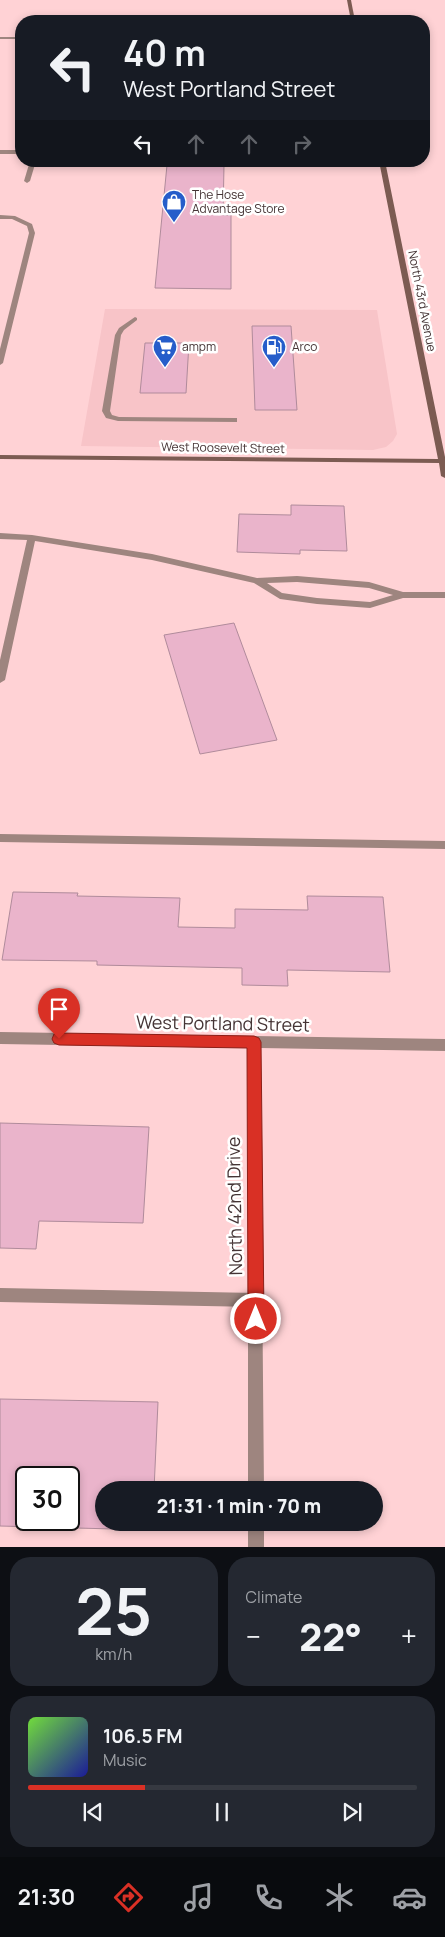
<!DOCTYPE html>
<meta charset="utf-8">
<style>
body{margin:0;font-family:Manrope,sans-serif;background:#242831;color:#f1f3f6;height:100vh;display:flex;flex-direction:column;font-size:19px;white-space:nowrap}
*{box-sizing:border-box;margin:0}
p{font-size:16px;color:#9ea1a6}
.icon{flex:none;width:28px;height:28px;fill:none;stroke:currentColor;stroke-width:2;stroke-linecap:round;stroke-linejoin:round}
.map{position:relative;height:1547px;overflow:hidden}
.panel{display:flex;flex-direction:column;gap:10px;padding:10px;background:#0d0f14;flex:1}
.panel>*{flex:none}
.hud{position:absolute;left:15px;top:15px;width:415px;height:152px;border-radius:20px;box-shadow:0 2px 8px #0003;background:#171b24;color:#f1f3f6;overflow:hidden}
.speed{position:absolute;left:15px;top:1466px;display:flex;gap:10px;font-size:25px;font-weight:700;text-align:center}
.speed>*{display:grid;place-content:center;width:65px;height:65px;border-radius:50%;background:#171b24;box-shadow:0 2px 8px #0003;line-height:1}
.speed .limit{border:2px solid #111;border-radius:8px;background:#fff;color:#111}
.pin{position:absolute;display:grid;place-items:center;width:42px;height:42px;color:#fff;margin:-51px -21px;border-radius:50% 50% 50% 0;rotate:-45deg;box-shadow:0 0 5px #0007}
.pin .icon{rotate:45deg}
.me{position:absolute;width:55px;margin:-28px;rotate:0deg;stroke-linejoin:round;filter:drop-shadow(0 0 4px #0008)}
.turn{display:flex;align-items:center;gap:18px;height:105px;padding:0 25px;font-size:22px}
.turn .icon{width:65px;height:65px;stroke-width:2.5}
.turn b{display:block;font-size:35px;line-height:42px}
.lanes{display:flex;align-items:center;height:48px;padding:0 25px;background:#0003;justify-content:center;gap:25px;direction:ltr}
.lanes .off{opacity:.35}
.big{font-size:38px;font-weight:800;line-height:1.1}
.panel .widget{flex:1;display:flex;flex-direction:column;justify-content:center;gap:8px;min-width:0;padding:0 18px;border-radius:20px;background:#242831}
.panel .dial{align-items:center;gap:0}
.dial b{font-size:65px;line-height:1}
.song{display:flex;align-items:center;gap:15px}
.cover{width:60px;height:60px;border-radius:8px;background:linear-gradient(135deg,hsl(100 70% 55%),hsl(240 70% 35%))}
.played{height:5px;border-radius:2px;background:linear-gradient(90deg,#d93025 30%,#363941 30%)}
.keys{display:flex;justify-content:space-around;direction:ltr}
.heat{display:flex;justify-content:space-between;align-items:center;font-size:28px;direction:ltr}
.panel .tiles{flex:1;display:grid;gap:10px;grid-template-columns:1fr 1fr}
.widget:last-child{grid-column:span 2}
.trip{position:absolute;left:95px;top:1481px;width:288px;height:50px;border-radius:25px;background:#171b24;box-shadow:0 2px 8px #0003;font-weight:800;line-height:50px;text-align:center}
.dock{display:flex;height:80px;justify-content:space-around;align-items:center;background:#090b0e;color:#9ea1a6}
.dock .icon{width:35px;height:35px}
.dock .current{color:#d93025}
.dock b{font-size:22px;color:#f1f3f6}
.map>svg:first-child{display:block}
.built{fill:#f8c4c8}
.building{fill:#eab4cb;stroke:#b08b9b;fill-rule:evenodd}
.lines{fill:none;stroke-linecap:round;stroke-linejoin:round}
.lane{fill:#9e857f;fill-rule:evenodd}
.street{fill:#9e857f;fill-rule:evenodd}
.secondary{fill:#7c5b52;fill-rule:evenodd}
.route{fill:#d93025;stroke:#8d1f18}
.labels{text-anchor:middle;stroke-width:5;stroke-linejoin:round;paint-order:stroke}
.far-poi-label{font-size:12px;fill:#453435;stroke:#fff;text-anchor:start}
.far-street-label{font-size:12px;fill:#453435;stroke:#fff}
.near-street-label{font-size:18px;fill:#453435;stroke:#fff}
</style>
<div class="map">
<svg width="445" height="1547" viewBox="0 0 445 1547">
<rect width="100%" height="100%" fill="#ffd2d5"/>
<!-- built -->
<path class="built" d="M105 309 377 310 397 434 393 441 386 447 373 450 81 446Z"/>
<!-- building -->
<g class="building">
<path d="M167 165H224L223 215H231V289L155 288Z"/>
<path d="M252 326H291L297 410H255Z"/>
<path d="M145 343H189L186 393H140Z"/>
<path d="M291 505 344 506 347 551 300 550V554L237 552 239 514 291 515Z"/>
<path d="M234 623 277 740 200 754 164 635Z"/>
<path d="M13 892 78 893 77 896 180 898 178 927 235 928V909L308 910 307 896 383 897 390 972 287 970 288 986 242 985V968L97 965V961L2 960Z"/>
<path d="M0 1123 149 1127 143 1223 39 1221 36 1249 0 1248Z"/>
<path d="M0 1399 158 1402 154 1490H104V1522H153L152 1530 0 1526ZM26 1478H69V1520H26Z"/>
</g>
<g class="lines">
<!-- lane -->
<g class="lane">
<rect x="0" y="37" width="21" height="2"/>
<rect x="0" y="150" width="21" height="4"/>
<path d="M30 161H36L30 181 27 183 24 181Z"/>
<path d="M0 215 15 216 32 224 35 233 3 363 0 365V349L29 233 27 226 12 219H0Z"/>
<path d="M135 317 137 318V320L124 330 121 335 110 411 112 415 119 417 234 418H237V422L118 421 106 418 102 411 115 335 119 328Z"/>
<path d="M0 533 32 535 152 554 257 578 297 576 369 582 403 592H445V598H403L370 608 317 604 280 599 254 583 152 560 35 541 5 680 0 683V660L27 540 0 539ZM297 582 369 588 393 595 370 602 317 598 282 593 267 583Z"/>
<path d="M0 834 445 841V849L0 842Z"/>
<path d="M0 1288 256 1293 261 1295 263 1300 261 1305 256 1307 0 1302Z"/>
</g>
<!-- street -->
<g class="street">
<path d="M0 1032 445 1039V1051L260 1048 264 1490H248V1048L0 1044Z"/>
<rect x="248" y="1522" width="16" height="25"/>
</g>
<!-- secondary -->
<g class="secondary">
<path d="M347 0H351L355 21H351Z"/>
<path d="M379 161H385L445 457V478L441 476 439 463 0 459V455L438 459Z"/>
</g>
</g>
<!-- route -->
<path class="route" d="M59 1033 254 1036 259 1038 261 1042 264 1319 262 1325 256 1327 250 1325 248 1319 247 1048 59 1045 54 1043 52 1039 54 1034Z"/>
<!-- icons -->
<defs>
<symbol id="shop-pin" viewBox="-11 -11 22 30"><path d="M0 17L-7.5 6A9.5 9.5 0 1 1 7.5 6Z" fill="#265dca" stroke="#fff"/><path d="M-5-2.5h2.3a2.7 3.5 0 0 1 5.4 0H5L5.5 6h-11ZM-1.5-2.5h3a1.5 2.3 0 0 0-3 0Z" fill="#fff"/></symbol>
<symbol id="supermarket-pin" viewBox="-11 -11 22 30"><path d="M0 17L-7.5 6A9.5 9.5 0 1 1 7.5 6Z" fill="#265dca" stroke="#fff"/><path d="M-6-5.5h2.5l.6 2H6L4.5 2H-2.5L-4.4-4H-6ZM-1.5 3.2a1.3 1.3 0 1 0 .1 0ZM3 3.2a1.3 1.3 0 1 0 .1 0Z" fill="#fff"/></symbol>
<symbol id="fuel-pin" viewBox="-11 -11 22 30"><path d="M0 17L-7.5 6A9.5 9.5 0 1 1 7.5 6Z" fill="#265dca" stroke="#fff"/><path d="M-5.5-6h7V0h2V4h1.3V-2.5L3-4.5l.8-.8L6-3V5H2.5V1h-1V6h-7ZM-4.2-4.7v3.2H.2V-4.7Z" fill="#fff"/></symbol>
</defs>
<g fill-rule="evenodd">
<use href="#shop-pin" x="160" y="188" width="28" height="38"/>
<use href="#supermarket-pin" x="151" y="333" width="28" height="38"/>
<use href="#fuel-pin" x="260" y="333" width="28" height="38"/>
</g>
<g class="labels">
<!-- far-poi labels -->
<g class="far-poi-label">
<text x="192" y="199">The Hose<tspan x="192" dy="14">Advantage Store</tspan></text>
<text x="182" y="351">ampm</text>
<text x="292" y="351">Arco</text>
</g>
<!-- far-street labels -->
<g class="far-street-label">
<text transform="translate(422 301) rotate(79)" y="4">North 43rd Avenue</text>
<text transform="translate(223 448) rotate(1)" y="4">West Roosevelt Street</text>
</g>
<!-- near-street labels -->
<g class="near-street-label">
<text transform="translate(223 1024) rotate(1)" y="6">West Portland Street</text>
<text transform="translate(235 1206) rotate(-91)" y="6">North 42nd Drive</text>
</g>
</g>
</svg>
<div class="speed"><div class="limit">30</div></div>
<div class="pin" style="left:59px;top:1039px;background:#d93025"><svg class="icon" aria-label="arrive" viewBox="0 0 24 24"><path d="M6 21V4h12l-3 4 3 4H6"/></svg></div>
<svg class="me" style="left:256px;top:1319px" viewBox="-20 -20 40 40"><circle r="17" fill="#d93025" stroke="#fff" stroke-width="3"/><path d="M0-11L8 9 0 5-8 9z" fill="#fff"/></svg>
<div class="trip">21:31 · 1 min · 70 m</div>
<div class="hud">
<div class="turn"><svg class="icon" aria-label="left" viewBox="0 0 24 24"><path d="M17 20v-9H6M10 6l-5 5 5 5"/></svg><div><b>40 m</b>West Portland Street</div></div>
<div class="lanes"><svg class="icon" aria-label="left" viewBox="0 0 24 24"><path d="M17 20v-9H6M10 6l-5 5 5 5"/></svg><svg class="icon off" aria-label="ahead" viewBox="0 0 24 24"><path d="M12 20V5M6 11l6-6 6 6"/></svg><svg class="icon off" aria-label="ahead" viewBox="0 0 24 24"><path d="M12 20V5M6 11l6-6 6 6"/></svg><svg class="icon off" aria-label="right" viewBox="0 0 24 24"><path d="M7 20v-9h11M14 6l5 5-5 5"/></svg></div>
</div>
</div>
<section class="panel">
<div class="tiles">
<div class="widget dial"><b>25</b><p>km/h</p></div>
<div class="widget"><p>Climate</p>
<div class="heat"><a>−</a><b class="big">22°</b><a>+</a></div>
</div>
<div class="widget">
<div class="song"><i class="cover"></i><div><b>106.5 FM</b><p>Music</p></div></div>
<div class="played"></div>
<div class="keys"><svg class="icon" aria-label="previous" viewBox="0 0 24 24"><path d="M18 5L8 12l10 7zM5 5v14"/></svg><svg class="icon" aria-label="pause" viewBox="0 0 24 24"><path d="M8 5v14M16 5v14"/></svg><svg class="icon" aria-label="next" viewBox="0 0 24 24"><path d="M6 5l10 7-10 7zM19 5v14"/></svg></div>
</div>
</div>
</section>
<nav class="dock">
<b>21:30</b>
<svg class="icon current" aria-label="directions" viewBox="0 0 24 24"><path d="M12 3l9 9-9 9-9-9zM9 14v-3h6M13 9l2 2-2 2"/></svg>
<svg class="icon" aria-label="music" viewBox="0 0 24 24"><path d="M9 18V5l10-2v13"/><circle cx="6" cy="18" r="3"/><circle cx="16" cy="16" r="3"/></svg>
<svg class="icon" aria-label="phone" viewBox="0 0 24 24"><path d="M5 4h4l2 5-3 2q2 4 5 5l2-3 5 2v4C11 20 4 13 5 4z"/></svg>
<svg class="icon" aria-label="climate" viewBox="0 0 24 24"><path d="M12 3v18M4 7l16 10M4 17L20 7"/></svg>
<svg class="icon" aria-label="car" viewBox="0 0 24 24"><path d="M5 17H2v-5l4-1 3-4h7l3 4 3 1v5h-3M9 17h6M6 11h13"/><circle cx="7" cy="17" r="2"/><circle cx="17" cy="17" r="2"/></svg>
</nav>
